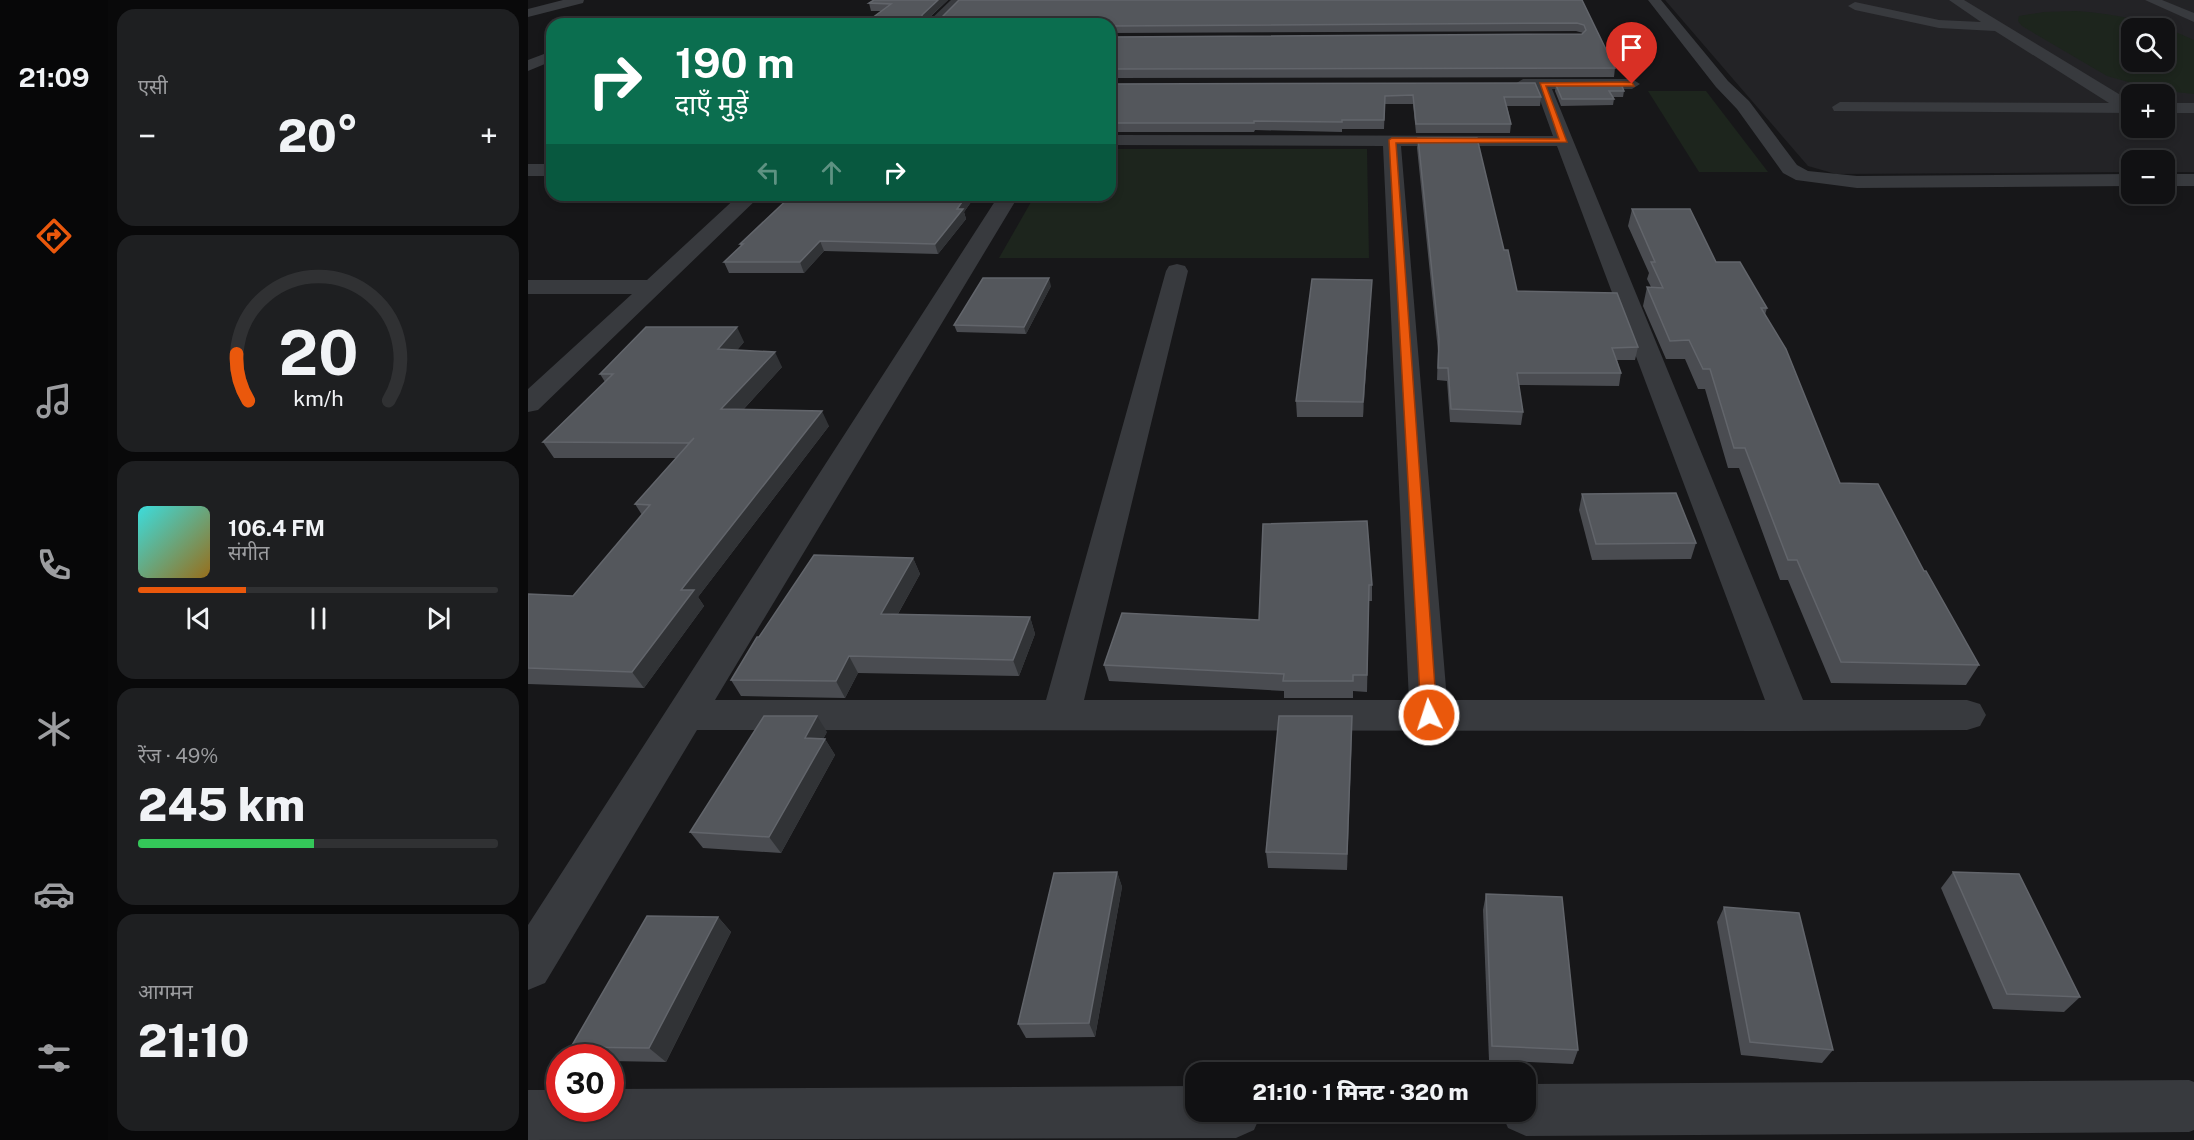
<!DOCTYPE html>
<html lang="hi">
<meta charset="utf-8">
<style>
body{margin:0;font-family:"Public Sans","Noto Sans Devanagari",sans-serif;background:#1e1f21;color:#f1f3f6;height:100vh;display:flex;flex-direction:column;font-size:22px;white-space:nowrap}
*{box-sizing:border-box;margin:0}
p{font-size:20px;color:#9c9da0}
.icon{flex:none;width:33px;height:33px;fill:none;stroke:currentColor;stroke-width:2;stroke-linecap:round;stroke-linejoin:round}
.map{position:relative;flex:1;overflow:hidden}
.sheet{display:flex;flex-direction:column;gap:9px;padding:9px;background:#09090a;width:420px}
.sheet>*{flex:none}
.hud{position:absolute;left:18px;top:18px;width:570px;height:183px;border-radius:18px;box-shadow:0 3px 9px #0003,0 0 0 2px #303133;background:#0b6e4f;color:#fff;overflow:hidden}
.controls{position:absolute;left:1593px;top:18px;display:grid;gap:12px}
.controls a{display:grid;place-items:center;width:54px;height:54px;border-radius:12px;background:#111113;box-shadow:0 3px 9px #0003,0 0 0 2px #303133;font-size:30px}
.speed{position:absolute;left:18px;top:1044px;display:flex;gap:12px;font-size:30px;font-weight:700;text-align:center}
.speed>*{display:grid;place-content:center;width:78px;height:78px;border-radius:50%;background:#111113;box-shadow:0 3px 9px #0003,0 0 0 2px #303133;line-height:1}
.speed .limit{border:9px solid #d22;background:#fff;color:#111}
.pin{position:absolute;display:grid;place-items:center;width:51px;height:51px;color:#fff;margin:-62px -26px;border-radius:50% 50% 50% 0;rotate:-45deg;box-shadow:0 0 6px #0007}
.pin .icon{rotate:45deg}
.me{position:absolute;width:66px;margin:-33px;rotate:356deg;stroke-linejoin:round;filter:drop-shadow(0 0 4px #0008)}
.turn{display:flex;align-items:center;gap:21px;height:126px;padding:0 30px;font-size:27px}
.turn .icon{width:78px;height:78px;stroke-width:2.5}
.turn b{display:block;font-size:42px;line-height:51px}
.lanes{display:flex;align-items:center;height:57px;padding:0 30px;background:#0003;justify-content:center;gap:30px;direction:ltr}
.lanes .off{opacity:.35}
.big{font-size:45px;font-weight:800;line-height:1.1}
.sheet .card{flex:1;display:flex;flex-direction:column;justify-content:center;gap:9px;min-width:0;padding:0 21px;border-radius:18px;background:#1e1f21}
.sheet .dial{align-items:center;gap:0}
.dial svg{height:156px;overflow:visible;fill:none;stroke:#303133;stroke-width:7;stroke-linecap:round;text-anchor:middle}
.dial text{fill:#f1f3f6;stroke:none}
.song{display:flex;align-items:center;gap:18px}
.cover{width:72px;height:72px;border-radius:9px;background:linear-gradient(135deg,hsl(180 70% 55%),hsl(40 70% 35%))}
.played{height:6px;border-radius:3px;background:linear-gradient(90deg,#ea580c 30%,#303133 30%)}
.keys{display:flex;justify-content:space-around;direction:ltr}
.heat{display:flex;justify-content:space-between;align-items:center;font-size:33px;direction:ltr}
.charge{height:9px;border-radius:4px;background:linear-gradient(90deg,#34c759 49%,#303133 0)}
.trip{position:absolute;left:657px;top:1062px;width:351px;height:60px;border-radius:18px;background:#111113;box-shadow:0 3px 9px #0003,0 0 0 2px #303133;font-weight:800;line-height:60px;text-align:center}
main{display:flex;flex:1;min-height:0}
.menu{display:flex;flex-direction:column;width:108px;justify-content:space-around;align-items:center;background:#070708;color:#9c9da0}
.menu .icon{width:42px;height:42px}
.menu .active{color:#ea580c}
.menu b{font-size:27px;color:#f1f3f6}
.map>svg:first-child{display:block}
.built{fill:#232326;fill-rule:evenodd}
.green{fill:#1d251d;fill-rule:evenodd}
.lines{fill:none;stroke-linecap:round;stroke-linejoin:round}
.minor{fill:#383a3e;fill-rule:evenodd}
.wall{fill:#4a4c51}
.shaded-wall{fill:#313336}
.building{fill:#54575c;stroke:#62656b;stroke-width:1.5}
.route{fill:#ea580c;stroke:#983908;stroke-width:1.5}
</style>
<main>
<nav class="menu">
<b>21:09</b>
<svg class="icon active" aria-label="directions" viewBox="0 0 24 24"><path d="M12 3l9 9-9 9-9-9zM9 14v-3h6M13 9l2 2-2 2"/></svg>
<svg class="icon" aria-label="music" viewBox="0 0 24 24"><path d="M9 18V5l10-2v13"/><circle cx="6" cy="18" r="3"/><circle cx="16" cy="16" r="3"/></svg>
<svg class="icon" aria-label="phone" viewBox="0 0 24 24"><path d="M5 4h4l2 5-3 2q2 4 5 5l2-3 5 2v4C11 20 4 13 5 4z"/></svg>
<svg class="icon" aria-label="climate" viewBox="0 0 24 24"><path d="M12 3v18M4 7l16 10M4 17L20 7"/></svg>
<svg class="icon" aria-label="car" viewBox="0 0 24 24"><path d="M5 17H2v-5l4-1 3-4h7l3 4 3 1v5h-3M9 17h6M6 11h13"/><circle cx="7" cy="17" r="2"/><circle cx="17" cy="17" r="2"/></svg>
<svg class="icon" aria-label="filters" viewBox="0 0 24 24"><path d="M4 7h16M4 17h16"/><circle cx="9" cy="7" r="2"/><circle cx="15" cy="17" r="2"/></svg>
</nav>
<section class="sheet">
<div class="card"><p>एसी</p>
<div class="heat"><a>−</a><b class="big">20°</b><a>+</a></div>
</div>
<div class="card dial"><svg viewBox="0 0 100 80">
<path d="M14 69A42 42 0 1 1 86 69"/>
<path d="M14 69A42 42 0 0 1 8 45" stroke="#ea580c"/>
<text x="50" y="56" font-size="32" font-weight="700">20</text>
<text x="50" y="72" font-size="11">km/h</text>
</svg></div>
<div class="card">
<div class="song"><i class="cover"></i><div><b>106.4 FM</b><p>संगीत</p></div></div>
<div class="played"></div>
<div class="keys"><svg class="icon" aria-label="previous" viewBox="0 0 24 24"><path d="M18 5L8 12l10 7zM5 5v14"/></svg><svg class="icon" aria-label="pause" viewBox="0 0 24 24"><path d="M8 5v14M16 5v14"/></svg><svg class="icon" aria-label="next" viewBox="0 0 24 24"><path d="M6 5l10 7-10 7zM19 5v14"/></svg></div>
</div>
<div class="card"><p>रेंज · 49%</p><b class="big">245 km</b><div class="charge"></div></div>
<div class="card"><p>आगमन</p><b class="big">21:10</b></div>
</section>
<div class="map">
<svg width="1666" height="1140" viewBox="0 0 1666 1140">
<rect width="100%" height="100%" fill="#171719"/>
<!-- built -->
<path class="built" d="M1137 0H1666V172H1637L1636 160H1604L1603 172 1308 174 1280 166ZM1604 28H1636V62H1604ZM1604 94H1636V128H1604Z"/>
<!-- green -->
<g class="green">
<path d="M1548 11C1590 14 1628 22 1666 40V94L1629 90 1579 76 1494 26 1490 21 1491 16 1516 12ZM1604 28H1636V62H1604Z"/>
<path d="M1120 91H1178L1240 172H1171Z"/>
<path d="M582 149H839L841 258H471L507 195H582Z"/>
</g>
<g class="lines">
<!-- minor -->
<g class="minor">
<path d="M35 0H56L55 3 0 17V9Z"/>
<path d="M423 0H437L413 24H398Z"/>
<path d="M1120 0H1133L1200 81 1221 101 1269 165 1280 171 1329 176 1604 174V186L1329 188 1268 180 1255 173 1209 109 1188 87Z"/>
<path d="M1421 0H1436L1604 102V113L1306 111 1304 107 1312 102 1581 103 1467 31 1411 28 1327 10 1320 6 1327 2 1411 20 1453 22Z"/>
<path d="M1617 0H1634L1666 13V22Z"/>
<path d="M24 51V61L0 71V60Z"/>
<path d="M995 79H1104L1112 84 1104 89H1024L1275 700H1439L1452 704 1458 715 1452 726 1439 730 1262 731 169 730 17 983 0 990V925L471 195H491L187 700H518L638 271 641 266 649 264 657 266 660 271 556 700H881L855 146 582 145V135L1025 136 1008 89H995L987 84ZM873 146H1029L1237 700H919Z"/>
<rect x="1636" y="103" width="30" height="10"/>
<rect x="0" y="164" width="24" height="12"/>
<rect x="1636" y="174" width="30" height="12"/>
<path d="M211 195H233L10 410 0 412V389L104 294H0V280H119Z"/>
<path d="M1661 1080 1666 1082V1130L1661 1132 998 1136 980 1128 973 1112H998V1084Z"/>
<path d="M668 1086V1112H734L726 1130 708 1138 0 1140V1090H32V1108H82V1089Z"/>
</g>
</g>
<!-- wall -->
<g class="wall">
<path d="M420 0 401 18 1054 0 1087 68 1086 77 582 78V37L1054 34 1055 33 1048 31 582 33V24H336L353 11H343L341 3Z"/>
<path d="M582 84 1013 97 1012 106H979L983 124 982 133H888L885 104H857L856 129H814V132L727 130 726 132H582Z"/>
<path d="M1028 85 1096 91 1095 97H1085L1086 99 1085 105 1033 106 1027 91Z"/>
<path d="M890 138 976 250 989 291 1110 347 1107 360H1089L1093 373 1091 386 991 385 995 412 993 425 922 422 919 381 909 380 910 351 889 148Z"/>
<path d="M262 195H448L436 212 438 219 410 254 296 251 276 273H201L196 262 213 246 212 244 263 197Z"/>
<path d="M1104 209 1188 262 1239 308 1237 315 1312 483 1396 571 1451 665 1438 685 1303 683 1260 580H1252L1211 468H1200L1177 389H1170L1157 359H1138L1115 306 1119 287H1123L1119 279 1121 273 1100 226Z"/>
<path d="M523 286 498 334 429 332 426 325Z"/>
<path d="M843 294 835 417H769L768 401Z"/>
<path d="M216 342 209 350 254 367 215 410 301 426 170 597 176 606 116 688 0 684V594L45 596 114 515 107 504 148 458H26L15 442 77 382 72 374Z"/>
<path d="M1054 494 1168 543 1163 559 1064 560 1051 510Z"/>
<path d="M735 524 844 585V601H841L839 692 825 691V698H756V691L581 681 576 665 731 620Z"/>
<path d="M385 558 392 574 370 614 502 617 507 634 491 676 330 673 317 698 213 696 203 680 231 637Z"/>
<path d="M299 732 295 739H297L307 755 253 853 175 848 162 832Z"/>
<path d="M824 733 819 870 740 868 738 852Z"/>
<path d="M589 872 594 887 567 1037 498 1038 490 1024Z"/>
<path d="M1425 872 1552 997 1536 1012 1465 1009 1413 888Z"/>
<path d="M958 894 1050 1050 1045 1064 961 1060 955 910Z"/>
<path d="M1196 907 1305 1050 1294 1063 1213 1055 1189 922Z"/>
<path d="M190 917 203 932 138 1062 82 1061V1058H57L43 1047Z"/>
</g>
<!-- shaded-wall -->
<g class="shaded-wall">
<path d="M410 0H420L396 22 394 18V15Z"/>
<path d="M439 195H448L436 212 438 219 410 254 407 244Z"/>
<path d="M292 241 296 251 276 273 272 262Z"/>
<path d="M521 278 523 286 498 334 496 327Z"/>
<path d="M844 280 843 294 835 417V402Z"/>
<path d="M209 327 216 342 197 364 190 349Z"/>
<path d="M247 352 254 367 201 425 193 409Z"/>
<path d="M294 411 301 426 170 597 176 606 116 688 104 672 153 590Z"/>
<path d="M385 558 392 574 361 630 353 614Z"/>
<path d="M502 617 507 634 491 676 485 660Z"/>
<path d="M321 656 330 673 317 698 308 681Z"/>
<path d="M289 716 299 732 287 754 277 738Z"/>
<path d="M824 716V733L819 870V854Z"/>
<path d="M297 739 307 755 253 853 241 837Z"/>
<path d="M589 872 594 887 567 1037 561 1023Z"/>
<path d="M190 917 203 932 138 1062 121 1048Z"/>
</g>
<!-- building -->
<g class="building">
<path d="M346 0H410L394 15V18H413L431 0H1054L1087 68 582 69V37L1054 34 1058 30 1056 25 1049 23 582 26V24H336L363 4 341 3Z"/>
<path d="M1007 83 1013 97H976L983 124H888L885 95 857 96 856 120H814V122L726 121V123H582V84Z"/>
<path d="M1093 84 1096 91H1081L1086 99H1034L1028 85Z"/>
<path d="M890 138H949L976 250H980L989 291 1089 293 1110 347 1084 348 1093 373H989L995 412 923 409 920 368H910L911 339Z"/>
<path d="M264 195H439L429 209H435L407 244 292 241 272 262H196L215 244H212Z"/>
<path d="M1104 209H1162L1188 262H1212L1239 308H1233L1258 349 1312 483 1350 484 1396 571H1398L1451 665 1313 662 1269 560H1260L1217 448H1206L1182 369H1175L1161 340 1142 341 1119 287 1135 288 1123 262H1127Z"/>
<path d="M455 278H521L496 327 426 325Z"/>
<path d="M784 279 844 280 835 402 768 401Z"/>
<path d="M118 327H209L190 349 247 352 193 409 294 411 153 590H166L104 672 0 668V594L45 596 122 505 107 504 166 438 161 443 15 442 85 374H72Z"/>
<path d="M1148 493 1168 543 1068 544 1054 494Z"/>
<path d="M839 521 844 585H841L839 675H825V681H755L756 674 576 665 594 613 731 620 735 524Z"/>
<path d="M286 555 385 558 353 614 502 617 485 660 321 656 308 681 203 680 229 637H231Z"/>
<path d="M236 716H289L277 738 297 739 241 837 162 832Z"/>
<path d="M751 716H824L819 854 738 852Z"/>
<path d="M589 872 561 1023 490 1024 526 873Z"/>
<path d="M1425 872 1491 874 1552 997 1479 994Z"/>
<path d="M958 894 1034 897 1050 1050 964 1046Z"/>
<path d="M1196 907 1271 913 1305 1050 1222 1042Z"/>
<path d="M119 916 190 917 121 1048 43 1047Z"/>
</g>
<!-- route -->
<path class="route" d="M1104 82 1106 86H1018L1039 142 868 143 909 715 907 719 901 721 896 719 893 715 861 140 864 138 1031 139 1012 83Z"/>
</svg>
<div class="controls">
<a><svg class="icon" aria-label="search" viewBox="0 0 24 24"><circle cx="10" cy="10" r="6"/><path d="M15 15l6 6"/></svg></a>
<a>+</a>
<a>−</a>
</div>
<div class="speed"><div class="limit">30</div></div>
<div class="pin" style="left:1104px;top:84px;background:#d93025"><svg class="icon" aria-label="arrive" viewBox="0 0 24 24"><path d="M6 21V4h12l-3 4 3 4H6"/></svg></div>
<svg class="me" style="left:901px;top:715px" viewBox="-20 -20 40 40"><circle r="17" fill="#ea580c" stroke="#fff" stroke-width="3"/><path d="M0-11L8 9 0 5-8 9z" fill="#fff"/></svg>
<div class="trip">21:10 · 1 मिनट · 320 m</div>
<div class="hud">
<div class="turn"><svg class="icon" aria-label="right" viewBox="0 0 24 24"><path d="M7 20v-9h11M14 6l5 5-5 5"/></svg><div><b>190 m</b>दाएँ मुड़ें</div></div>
<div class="lanes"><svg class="icon off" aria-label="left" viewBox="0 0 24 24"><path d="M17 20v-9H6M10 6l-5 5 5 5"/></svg><svg class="icon off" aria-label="ahead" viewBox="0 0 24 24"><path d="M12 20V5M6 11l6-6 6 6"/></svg><svg class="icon" aria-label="right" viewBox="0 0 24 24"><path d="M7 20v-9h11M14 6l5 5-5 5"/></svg></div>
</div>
</div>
</main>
